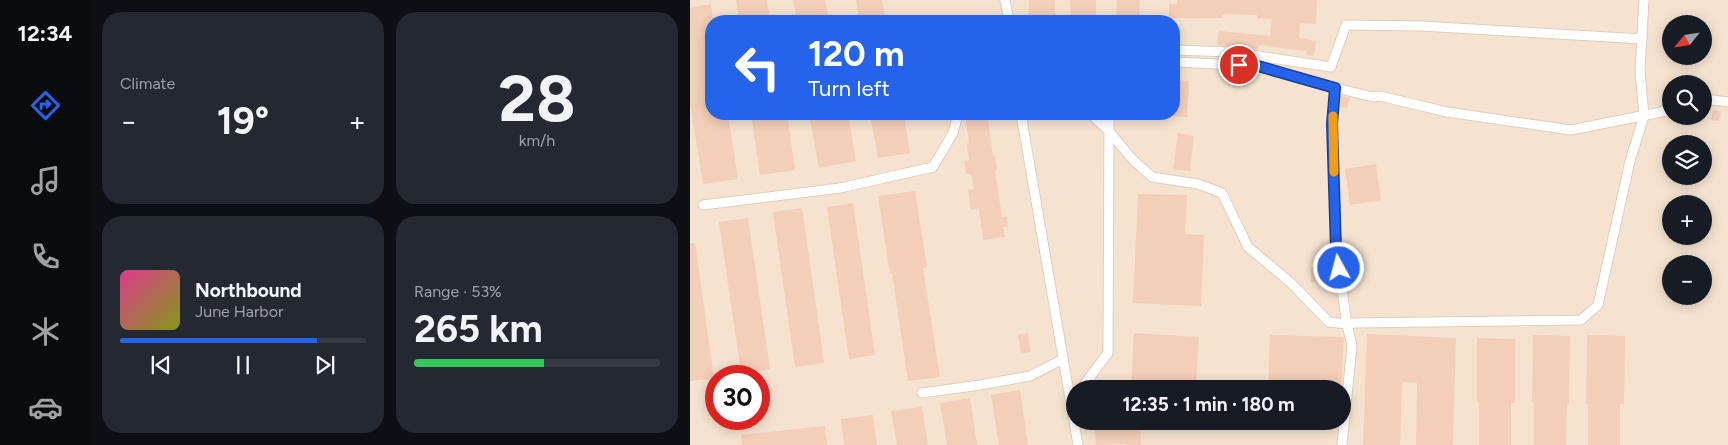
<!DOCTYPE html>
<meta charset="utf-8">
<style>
body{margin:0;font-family:Figtree,sans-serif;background:#242831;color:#f1f3f6;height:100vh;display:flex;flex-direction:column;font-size:19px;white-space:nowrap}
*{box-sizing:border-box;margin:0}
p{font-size:16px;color:#9ea1a6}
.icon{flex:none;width:28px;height:28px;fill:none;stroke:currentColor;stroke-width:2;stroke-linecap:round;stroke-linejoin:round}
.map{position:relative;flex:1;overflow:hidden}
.panel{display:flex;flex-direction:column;gap:12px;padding:12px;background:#0d0f14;width:600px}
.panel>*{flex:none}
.banner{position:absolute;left:15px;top:15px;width:475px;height:105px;border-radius:20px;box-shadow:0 2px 12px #0003;background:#2563eb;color:#fff;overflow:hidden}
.needle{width:32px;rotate:240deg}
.fabs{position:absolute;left:972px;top:15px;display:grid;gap:10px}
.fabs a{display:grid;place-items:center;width:50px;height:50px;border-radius:50%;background:#171b24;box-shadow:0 2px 12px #0003;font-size:25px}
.speed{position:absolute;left:15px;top:365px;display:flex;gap:10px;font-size:25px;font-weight:700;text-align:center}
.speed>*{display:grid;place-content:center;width:65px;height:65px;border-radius:50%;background:#171b24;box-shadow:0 2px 12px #0003;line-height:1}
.speed .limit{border:8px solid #d22;background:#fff;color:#111}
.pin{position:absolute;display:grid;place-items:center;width:42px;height:42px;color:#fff;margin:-21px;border:2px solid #fff;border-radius:50%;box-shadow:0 1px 5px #0007}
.me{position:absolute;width:55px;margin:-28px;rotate:353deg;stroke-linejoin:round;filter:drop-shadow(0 0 4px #0008)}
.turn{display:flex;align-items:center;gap:18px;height:105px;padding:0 20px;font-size:22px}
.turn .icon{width:65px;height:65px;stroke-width:2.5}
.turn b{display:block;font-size:35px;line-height:42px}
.big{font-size:38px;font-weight:700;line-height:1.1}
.panel .card{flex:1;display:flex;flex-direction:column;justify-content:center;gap:8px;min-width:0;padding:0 18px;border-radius:20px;background:#242831}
.panel .dial{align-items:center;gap:0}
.dial b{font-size:65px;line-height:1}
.song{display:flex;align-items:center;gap:15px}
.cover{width:60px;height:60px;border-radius:8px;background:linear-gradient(135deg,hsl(330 70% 55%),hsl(70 70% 35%))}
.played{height:5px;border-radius:2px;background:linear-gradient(90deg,#2563eb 80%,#363941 80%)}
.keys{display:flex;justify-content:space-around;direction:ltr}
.heat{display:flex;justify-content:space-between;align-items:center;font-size:28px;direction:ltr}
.charge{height:8px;border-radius:4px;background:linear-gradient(90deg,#34c759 53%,#363941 0)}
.panel .tiles{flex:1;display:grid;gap:12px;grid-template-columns:repeat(2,1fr)}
.trip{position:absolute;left:376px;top:380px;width:285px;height:50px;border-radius:25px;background:#171b24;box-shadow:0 2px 12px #0003;font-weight:700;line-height:50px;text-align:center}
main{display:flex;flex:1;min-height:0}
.dock{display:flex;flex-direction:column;width:90px;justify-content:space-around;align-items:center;background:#090b0e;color:#9ea1a6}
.dock .icon{width:35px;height:35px}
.dock .current{color:#2563eb}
.dock b{font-size:22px;color:#f1f3f6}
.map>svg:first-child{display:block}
.residential{fill:#f5e3cf;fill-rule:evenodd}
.building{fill:#f3ceb8}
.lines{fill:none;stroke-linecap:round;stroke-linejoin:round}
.street-casing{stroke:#e1cdbd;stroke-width:11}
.street{stroke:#fff;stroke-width:9}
.route-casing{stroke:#184099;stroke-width:12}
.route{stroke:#2563eb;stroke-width:9}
.slow{stroke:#f59e0b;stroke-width:9}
</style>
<main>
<nav class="dock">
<b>12:34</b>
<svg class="icon current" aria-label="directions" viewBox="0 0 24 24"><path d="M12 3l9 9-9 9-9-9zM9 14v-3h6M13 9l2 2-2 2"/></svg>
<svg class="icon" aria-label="music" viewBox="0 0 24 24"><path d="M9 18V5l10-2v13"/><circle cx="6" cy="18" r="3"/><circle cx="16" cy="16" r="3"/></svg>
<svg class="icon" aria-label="phone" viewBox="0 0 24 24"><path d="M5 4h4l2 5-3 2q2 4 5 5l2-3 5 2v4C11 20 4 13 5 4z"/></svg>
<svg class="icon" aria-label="climate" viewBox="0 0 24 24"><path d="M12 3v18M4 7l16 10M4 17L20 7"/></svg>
<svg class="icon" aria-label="car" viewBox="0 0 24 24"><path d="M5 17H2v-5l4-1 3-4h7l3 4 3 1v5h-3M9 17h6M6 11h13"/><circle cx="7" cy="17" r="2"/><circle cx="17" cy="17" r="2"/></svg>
</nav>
<section class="panel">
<div class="tiles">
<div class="card"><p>Climate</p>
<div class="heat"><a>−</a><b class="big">19°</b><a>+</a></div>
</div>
<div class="card dial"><b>28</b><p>km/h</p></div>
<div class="card">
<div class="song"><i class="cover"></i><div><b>Northbound</b><p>June Harbor</p></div></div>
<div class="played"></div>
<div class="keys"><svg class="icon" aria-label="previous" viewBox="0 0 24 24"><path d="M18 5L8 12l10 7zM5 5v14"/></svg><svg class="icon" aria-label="pause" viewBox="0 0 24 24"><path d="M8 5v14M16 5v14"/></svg><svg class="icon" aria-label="next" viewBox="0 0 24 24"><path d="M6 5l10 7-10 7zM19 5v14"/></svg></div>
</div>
<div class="card"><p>Range · 53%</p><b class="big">265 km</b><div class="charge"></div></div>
</div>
</section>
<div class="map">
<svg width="1038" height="445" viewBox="0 0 1038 445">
<rect width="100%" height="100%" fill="#fdf1e1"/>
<!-- residential -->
<path class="residential" d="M0 0H1038V445H0ZM21 21H484V114H21ZM981 24H1014V56H981ZM981 84H1014V116H981ZM981 144H1014V176H981ZM981 204H1014V236H981ZM981 264H1014V296H981ZM26 376H69V419H26ZM385 389H652V421H385Z"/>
<!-- building -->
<g class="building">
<path d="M46 0H77L80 21H49Z"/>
<path d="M103 0H135L139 21H107Z"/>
<path d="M166 0H192L196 21H169Z"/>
<rect x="339" y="0" width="26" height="16"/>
<path d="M380 0H406V16L381 15Z"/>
<path d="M427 0H450L449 17H426Z"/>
<path d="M487 0H627L626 24 610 23 609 38 626 41 624 56 616 55 617 51 569 45 568 49 527 45 529 31 580 36 582 19 567 18V15L531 14 532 18H479V4H487Z"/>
<path d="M21 4 23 21H21V114H38L48 179 13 184 0 103V8Z"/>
<path d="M484 80 499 81 497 117 484 116Z"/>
<path d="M651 96 660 98 657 108 650 107Z"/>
<path d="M1023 110 1031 111 1029 121 1021 120Z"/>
<path d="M61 114H97L105 170 70 175Z"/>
<path d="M119 114H158L166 161 129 168Z"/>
<path d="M180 114H214L220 153 188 158Z"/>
<path d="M275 114H297L303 156H305L307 170 305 171 312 217 317 216 318 226 313 227 315 237 293 240 289 208 281 210 278 190 284 189 281 174H276L274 161 279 160 277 143H279Z"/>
<path d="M488 133 504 136 500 171 483 169Z"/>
<path d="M686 164 691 200 660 205 655 169Z"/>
<path d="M225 191 237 267 233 268 250 377 218 381 202 273 200 274 188 196Z"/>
<path d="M448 194 497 195 495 234 514 235 511 306 443 303Z"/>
<path d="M163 203 185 355 159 359 137 207Z"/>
<path d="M112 208 134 363 105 367 83 212Z"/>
<path d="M58 218 80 369 51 373 29 222Z"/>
<path d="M5 243 24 378 0 381V244Z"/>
<path d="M637 267 638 281 621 282V268Z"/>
<path d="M338 333 340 352 331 354 328 335Z"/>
<path d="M444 333 509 337 506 389H441Z"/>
<path d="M677 334 766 338 763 445H726L727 383 712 382 710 445H673Z"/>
<path d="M580 335 654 337 651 389H578Z"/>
<path d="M843 335 880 336 879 404H877L876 445H844V403H842Z"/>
<path d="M897 335 935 336 934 404H930V445H898V404H896Z"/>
<path d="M787 338 825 339V403H821V445H789V403H787Z"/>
<path d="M330 390 338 445H309L301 395Z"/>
<path d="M280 398 287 445H257L250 403Z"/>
<path d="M232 407 238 445H207L201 411Z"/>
<path d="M183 415 187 445H154L151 419Z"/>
<path d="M438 421H450L451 445H437V444L406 445 405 430 439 428Z"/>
<path d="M135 426 137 445H52L51 435Z"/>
</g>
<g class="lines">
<defs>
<g id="street">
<path d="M315 0 319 21"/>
<path d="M484 50 541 52 641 67 656 25 732 26 952 39"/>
<path d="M484 62 568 66 625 83 683 97 690 96 757 112 881 130 981 110"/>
<path d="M645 88 642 124 646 249 657 324 662 346 652 445"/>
<path d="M1014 102 1023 100 1038 102"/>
<path d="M331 114 388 445"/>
<path d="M401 114 419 131 441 158 462 177 508 184 532 193 558 247 601 283 639 322 657 324 665 323 891 320 908 305 940 161 954 116 950 71 954 0"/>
<path d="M13 205 150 188 243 167 263 133 268 114"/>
<path d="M391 389 418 353 419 114"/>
<path d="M232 393 290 385 340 376 373 359"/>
</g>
</defs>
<!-- street casing -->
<use href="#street" class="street-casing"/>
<!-- street -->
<use href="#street" class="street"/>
</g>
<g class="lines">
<defs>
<path id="route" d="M549 65 568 66 645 88 642 124 646 249 649 268"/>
</defs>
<!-- route casing -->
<use href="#route" class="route-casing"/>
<!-- route -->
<use href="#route" class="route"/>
<!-- slow -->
<path class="slow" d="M643 116 644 172"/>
</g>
</svg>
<div class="fabs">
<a><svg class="needle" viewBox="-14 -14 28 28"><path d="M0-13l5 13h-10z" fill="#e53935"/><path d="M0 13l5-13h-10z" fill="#9ea1a6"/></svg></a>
<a><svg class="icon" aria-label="search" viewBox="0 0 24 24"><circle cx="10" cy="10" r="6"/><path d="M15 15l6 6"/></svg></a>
<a><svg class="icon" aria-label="layers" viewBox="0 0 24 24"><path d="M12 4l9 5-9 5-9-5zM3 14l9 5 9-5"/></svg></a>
<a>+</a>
<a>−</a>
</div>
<div class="speed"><div class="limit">30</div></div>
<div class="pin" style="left:549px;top:65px;background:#d93025"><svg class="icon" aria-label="arrive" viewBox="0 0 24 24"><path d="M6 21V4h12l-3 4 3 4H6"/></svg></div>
<svg class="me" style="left:649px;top:268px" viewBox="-20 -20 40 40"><circle r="17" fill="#2563eb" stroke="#fff" stroke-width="3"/><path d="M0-11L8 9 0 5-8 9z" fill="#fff"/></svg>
<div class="trip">12:35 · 1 min · 180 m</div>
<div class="banner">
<div class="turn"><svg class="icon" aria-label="left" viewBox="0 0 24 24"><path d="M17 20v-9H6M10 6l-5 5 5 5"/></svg><div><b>120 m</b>Turn left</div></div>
</div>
</div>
</main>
